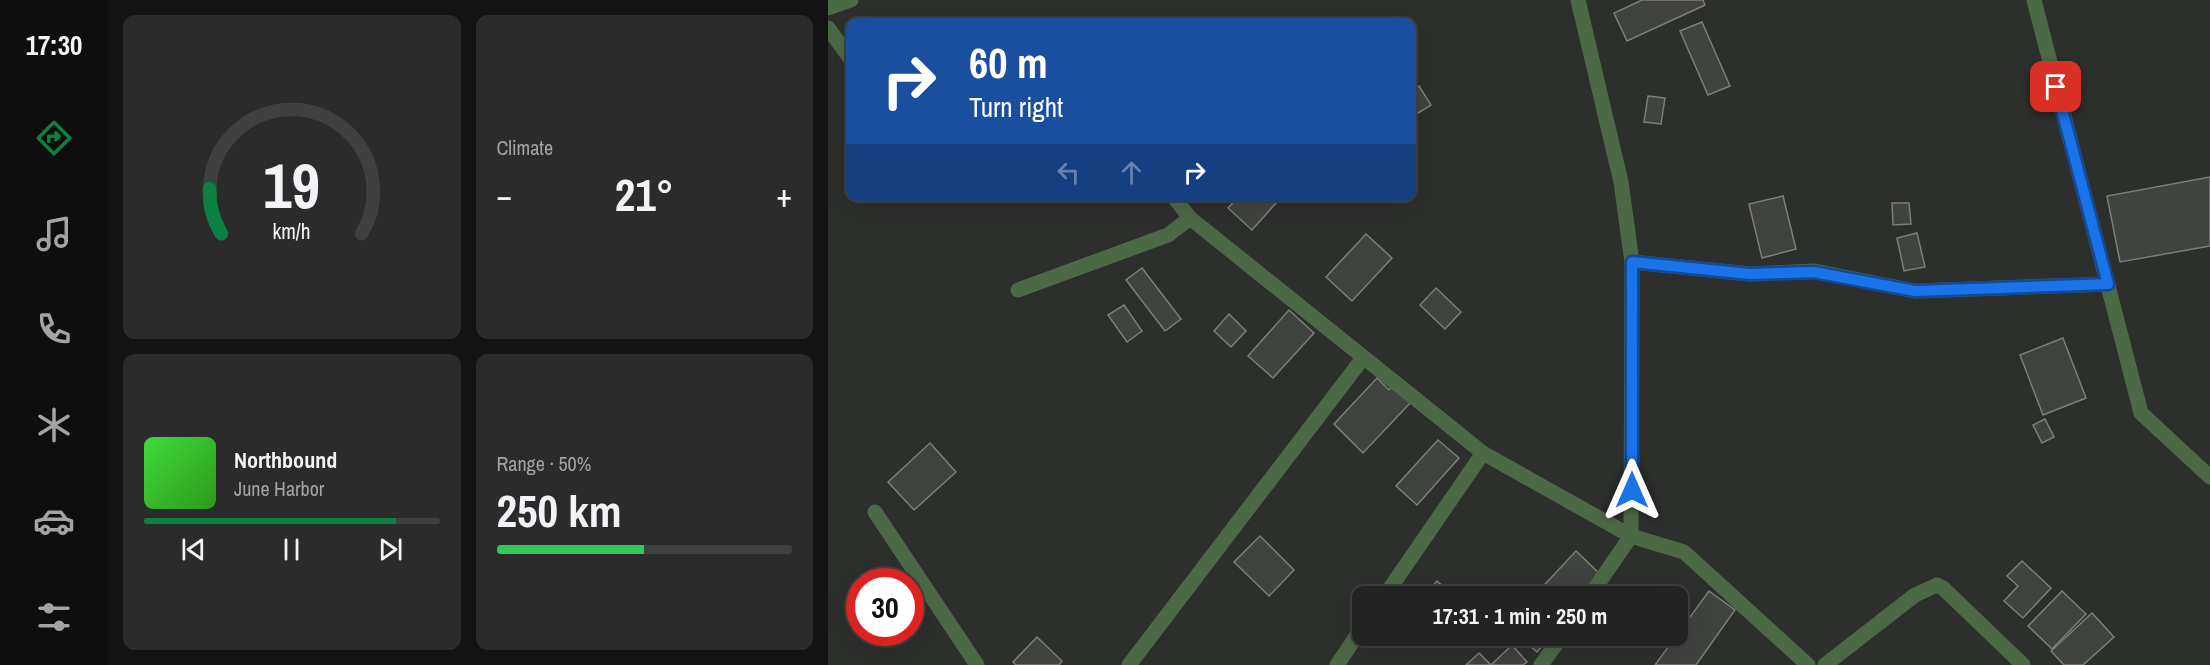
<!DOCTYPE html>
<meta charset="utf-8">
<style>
body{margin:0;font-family:"Archivo Narrow",sans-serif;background:#2a2b2a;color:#f1f3f6;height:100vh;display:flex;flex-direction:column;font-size:22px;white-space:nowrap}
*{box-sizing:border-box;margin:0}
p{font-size:20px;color:#a2a4a5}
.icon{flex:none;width:33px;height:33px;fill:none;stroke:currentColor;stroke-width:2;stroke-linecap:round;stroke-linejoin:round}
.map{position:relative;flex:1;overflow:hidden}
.panel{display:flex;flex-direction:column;gap:15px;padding:15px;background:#131313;width:720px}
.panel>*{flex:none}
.banner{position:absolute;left:18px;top:18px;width:570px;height:183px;border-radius:12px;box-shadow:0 6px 24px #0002,0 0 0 2px #3f4040;background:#1a4fa0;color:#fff;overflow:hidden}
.speed{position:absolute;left:18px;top:568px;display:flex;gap:12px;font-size:30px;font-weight:700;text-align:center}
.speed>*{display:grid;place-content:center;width:78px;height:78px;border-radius:50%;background:#222322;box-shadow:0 6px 24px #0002,0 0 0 2px #3f4040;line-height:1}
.speed .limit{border:9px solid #d22;background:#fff;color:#111}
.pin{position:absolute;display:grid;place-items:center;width:51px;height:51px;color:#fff;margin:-26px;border-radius:12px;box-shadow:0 3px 9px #0006}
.me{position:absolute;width:66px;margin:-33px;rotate:0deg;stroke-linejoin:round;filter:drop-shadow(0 0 4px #0008)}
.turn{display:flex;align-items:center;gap:21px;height:126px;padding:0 24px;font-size:27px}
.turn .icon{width:78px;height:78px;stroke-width:2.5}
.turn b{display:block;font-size:42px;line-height:51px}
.lanes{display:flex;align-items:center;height:57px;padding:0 24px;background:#0003;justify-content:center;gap:30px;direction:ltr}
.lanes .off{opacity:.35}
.big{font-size:45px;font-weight:700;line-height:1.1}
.panel .tile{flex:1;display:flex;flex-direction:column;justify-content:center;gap:9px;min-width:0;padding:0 21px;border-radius:12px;background:#2a2b2a}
.panel .dial{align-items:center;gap:0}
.dial svg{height:156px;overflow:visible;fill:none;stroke:#3f4040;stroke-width:7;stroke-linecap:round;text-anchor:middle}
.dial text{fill:#f1f3f6;stroke:none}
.song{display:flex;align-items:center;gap:18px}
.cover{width:72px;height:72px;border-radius:9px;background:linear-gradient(135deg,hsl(120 70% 55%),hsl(110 70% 35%))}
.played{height:6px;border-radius:3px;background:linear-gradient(90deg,#0b8043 85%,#3f4040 85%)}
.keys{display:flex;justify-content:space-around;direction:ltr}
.heat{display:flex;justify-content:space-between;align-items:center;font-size:33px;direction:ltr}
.charge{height:9px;border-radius:4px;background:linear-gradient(90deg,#34c759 50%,#3f4040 0)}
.panel .tiles{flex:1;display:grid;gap:15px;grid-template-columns:repeat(2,1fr)}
.trip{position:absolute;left:524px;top:586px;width:336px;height:60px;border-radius:12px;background:#222322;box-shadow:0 6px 24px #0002,0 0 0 2px #3f4040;font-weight:700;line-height:60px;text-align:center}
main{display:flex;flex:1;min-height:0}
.tab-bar{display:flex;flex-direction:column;width:108px;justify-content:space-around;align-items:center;background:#0e0e0e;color:#a2a4a5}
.tab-bar .icon{width:42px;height:42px}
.tab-bar .active{color:#0b8043}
.tab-bar b{font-size:27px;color:#f1f3f6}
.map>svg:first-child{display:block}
.building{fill:#414340;stroke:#7c7e7b;stroke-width:1.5}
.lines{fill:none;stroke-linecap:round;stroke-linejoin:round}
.street{stroke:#4c6946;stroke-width:15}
.route-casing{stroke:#114b97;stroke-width:15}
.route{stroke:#1a73e8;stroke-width:10}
</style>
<main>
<nav class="tab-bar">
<b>17:30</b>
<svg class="icon active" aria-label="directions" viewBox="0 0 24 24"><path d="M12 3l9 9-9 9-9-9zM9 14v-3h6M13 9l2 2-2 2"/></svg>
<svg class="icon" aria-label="music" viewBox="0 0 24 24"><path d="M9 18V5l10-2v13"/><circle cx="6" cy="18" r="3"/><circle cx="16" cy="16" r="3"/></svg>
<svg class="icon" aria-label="phone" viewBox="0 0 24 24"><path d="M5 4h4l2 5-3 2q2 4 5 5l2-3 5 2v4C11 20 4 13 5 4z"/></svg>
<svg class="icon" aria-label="climate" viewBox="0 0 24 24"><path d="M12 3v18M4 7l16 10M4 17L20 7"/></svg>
<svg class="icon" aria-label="car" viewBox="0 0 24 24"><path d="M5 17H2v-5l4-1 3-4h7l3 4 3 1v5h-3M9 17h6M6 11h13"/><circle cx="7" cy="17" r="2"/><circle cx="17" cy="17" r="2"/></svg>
<svg class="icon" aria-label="filters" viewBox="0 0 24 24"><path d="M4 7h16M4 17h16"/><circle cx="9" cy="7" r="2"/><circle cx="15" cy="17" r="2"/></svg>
</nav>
<section class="panel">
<div class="tiles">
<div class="tile dial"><svg viewBox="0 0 100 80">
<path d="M14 69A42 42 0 1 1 86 69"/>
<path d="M14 69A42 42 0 0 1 8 46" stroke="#0b8043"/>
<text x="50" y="56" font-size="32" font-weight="700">19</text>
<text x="50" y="72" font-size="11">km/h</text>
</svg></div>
<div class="tile"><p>Climate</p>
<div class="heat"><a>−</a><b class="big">21°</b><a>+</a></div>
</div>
<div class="tile">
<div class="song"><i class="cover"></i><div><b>Northbound</b><p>June Harbor</p></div></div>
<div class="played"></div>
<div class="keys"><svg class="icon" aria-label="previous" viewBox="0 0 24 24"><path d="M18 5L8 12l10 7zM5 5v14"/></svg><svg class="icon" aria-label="pause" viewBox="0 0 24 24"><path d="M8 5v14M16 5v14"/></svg><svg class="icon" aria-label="next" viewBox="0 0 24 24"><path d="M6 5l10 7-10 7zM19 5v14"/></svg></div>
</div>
<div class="tile"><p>Range · 50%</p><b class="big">250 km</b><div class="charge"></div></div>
</div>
</section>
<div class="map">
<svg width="1382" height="665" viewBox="0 0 1382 665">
<rect width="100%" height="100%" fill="#2d2f2d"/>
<!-- building -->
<g class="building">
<path d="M814 0H875L877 5 799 41 786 13Z"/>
<path d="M874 22 902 86 880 95 852 31Z"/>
<path d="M591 86 603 105 584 117V91Z"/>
<path d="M820 96 837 98 833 124 816 122Z"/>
<path d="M1382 177V246L1292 262 1279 196Z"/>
<path d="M411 196H441L448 203 424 230 400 208Z"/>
<path d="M955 196 968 249 934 258 921 204Z"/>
<path d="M1064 203H1081L1083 224 1065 225Z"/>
<path d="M1089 233 1097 267 1076 271 1069 238Z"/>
<path d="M538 234 564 258 524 301 498 277Z"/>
<path d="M314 268 353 319 337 331 298 280Z"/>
<path d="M608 288 633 312 617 329 592 305Z"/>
<path d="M296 305 314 331 299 342 280 315Z"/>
<path d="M461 310 486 333 445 378 420 356Z"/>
<path d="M401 314 418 331 403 347 386 331Z"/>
<path d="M1235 338 1258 398 1215 415 1192 355Z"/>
<path d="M549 378 561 390 566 384 584 401 535 453 506 424Z"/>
<path d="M1217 419 1226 437 1214 443 1205 425Z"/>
<path d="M610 440 631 458 589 505 568 486Z"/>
<path d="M102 443 128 472 86 510 60 482Z"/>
<path d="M432 536 466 570 441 596 406 562Z"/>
<path d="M748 551 774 576 755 597H705Z"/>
<path d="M1194 561 1223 588 1195 618 1176 601 1190 586 1179 576Z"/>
<path d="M609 581 627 597H595Z"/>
<path d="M881 591 907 610 868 665H827Z"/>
<path d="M1234 591 1258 614 1224 649 1200 626Z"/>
<path d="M1264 613 1286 637 1255 665H1236L1223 651Z"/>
<path d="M691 636H723L709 652Z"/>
<path d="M209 637 234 661 231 665H188L185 662Z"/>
<path d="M684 645 699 662 695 665H663Z"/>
<path d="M651 653 663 665H638Z"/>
</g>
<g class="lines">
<!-- street -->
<g class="street">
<path d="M750 0 793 182 804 262 803 536 761 597"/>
<path d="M1206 0 1313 413 1382 477"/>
<path d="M0 8 23 0"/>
<path d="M0 28 22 58"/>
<path d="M345 196 362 218 655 453 556 597"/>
<path d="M804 262 922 274 986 271 1087 291 1280 284"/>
<path d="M190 290 340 235 362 218"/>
<path d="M655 453 803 536 856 552 980 665"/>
<path d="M47 512 149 665"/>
<path d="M301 665 535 358"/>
<path d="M509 665 534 628"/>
<path d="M713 665 734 636"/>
<path d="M997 665 1087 595 1109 585 1115 588 1195 665"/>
</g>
</g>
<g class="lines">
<defs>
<path id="route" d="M804 490V262L922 274 986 272 1087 291 1280 284 1228 87"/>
</defs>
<!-- route casing -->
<use href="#route" class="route-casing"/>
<!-- route -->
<use href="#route" class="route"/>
</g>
</svg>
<div class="speed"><div class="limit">30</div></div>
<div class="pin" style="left:1228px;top:87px;background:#d93025"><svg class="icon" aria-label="arrive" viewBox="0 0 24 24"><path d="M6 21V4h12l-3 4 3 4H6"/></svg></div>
<svg class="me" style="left:804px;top:490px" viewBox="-20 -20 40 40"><path d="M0-17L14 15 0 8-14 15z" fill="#1a73e8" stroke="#fff" stroke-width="4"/></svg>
<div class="trip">17:31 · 1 min · 250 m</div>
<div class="banner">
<div class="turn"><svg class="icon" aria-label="right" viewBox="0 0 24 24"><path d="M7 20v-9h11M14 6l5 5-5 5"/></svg><div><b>60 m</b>Turn right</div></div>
<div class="lanes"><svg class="icon off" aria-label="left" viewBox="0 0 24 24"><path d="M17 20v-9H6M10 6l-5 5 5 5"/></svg><svg class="icon off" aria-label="ahead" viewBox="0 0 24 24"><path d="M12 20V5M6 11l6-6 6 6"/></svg><svg class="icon" aria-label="right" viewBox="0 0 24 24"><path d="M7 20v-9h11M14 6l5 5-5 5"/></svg></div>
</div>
</div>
</main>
